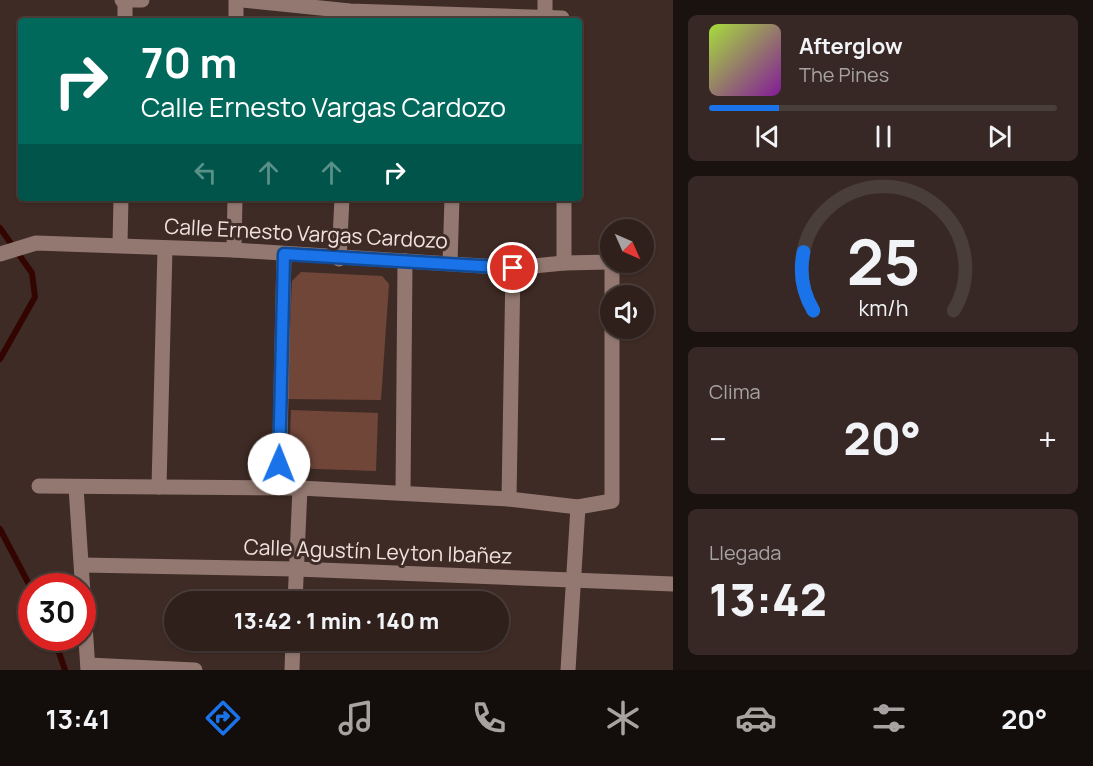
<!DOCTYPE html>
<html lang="es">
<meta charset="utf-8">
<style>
body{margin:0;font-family:Manrope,sans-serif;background:#372825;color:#f1f3f6;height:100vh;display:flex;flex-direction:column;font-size:22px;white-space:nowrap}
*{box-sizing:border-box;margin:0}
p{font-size:20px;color:#a7a3a3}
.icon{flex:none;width:33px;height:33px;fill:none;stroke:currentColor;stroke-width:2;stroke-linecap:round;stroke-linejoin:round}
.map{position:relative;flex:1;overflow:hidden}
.panel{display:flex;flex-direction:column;gap:15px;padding:15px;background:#1a120f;width:420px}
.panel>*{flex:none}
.hud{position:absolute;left:18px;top:18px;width:564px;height:183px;border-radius:6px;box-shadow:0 2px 4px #0004,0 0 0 2px #4a3e3b;background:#00695c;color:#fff;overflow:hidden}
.needle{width:39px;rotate:135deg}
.controls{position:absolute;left:600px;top:219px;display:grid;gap:12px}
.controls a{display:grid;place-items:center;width:54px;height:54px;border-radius:50%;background:#2f201c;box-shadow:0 2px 4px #0004,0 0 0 2px #4a3e3b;font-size:30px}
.speed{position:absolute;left:18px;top:573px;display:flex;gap:12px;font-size:30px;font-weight:700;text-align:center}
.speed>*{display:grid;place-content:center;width:78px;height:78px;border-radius:50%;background:#2f201c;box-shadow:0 2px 4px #0004,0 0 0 2px #4a3e3b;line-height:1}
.speed .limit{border:9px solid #d22;background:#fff;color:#111}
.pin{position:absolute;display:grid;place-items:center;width:51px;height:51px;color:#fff;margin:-26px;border:3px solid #fff;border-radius:50%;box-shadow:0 2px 6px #0007}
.me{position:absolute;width:66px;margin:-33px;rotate:1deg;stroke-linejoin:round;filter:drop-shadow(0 0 4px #0008)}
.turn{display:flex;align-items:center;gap:21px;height:126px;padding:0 24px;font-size:27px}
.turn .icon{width:78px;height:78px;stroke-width:2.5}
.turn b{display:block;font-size:42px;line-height:51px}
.lanes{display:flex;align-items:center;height:57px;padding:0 24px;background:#0003;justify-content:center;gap:30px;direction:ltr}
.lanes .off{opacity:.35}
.big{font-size:45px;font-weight:800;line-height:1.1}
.panel .card{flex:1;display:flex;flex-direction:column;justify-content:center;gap:9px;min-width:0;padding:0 21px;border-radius:9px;background:#372825}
.panel .dial{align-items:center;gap:0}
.dial svg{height:156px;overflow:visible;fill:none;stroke:#4a3e3b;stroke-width:7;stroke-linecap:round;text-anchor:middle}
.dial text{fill:#f1f3f6;stroke:none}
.song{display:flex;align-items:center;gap:18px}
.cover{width:72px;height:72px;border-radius:9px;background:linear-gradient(135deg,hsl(80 70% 55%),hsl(290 70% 35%))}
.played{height:6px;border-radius:3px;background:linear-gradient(90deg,#1a73e8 20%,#4a3e3b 20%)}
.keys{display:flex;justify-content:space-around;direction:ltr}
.heat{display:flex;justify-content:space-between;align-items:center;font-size:33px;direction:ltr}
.trip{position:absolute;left:164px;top:591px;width:345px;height:60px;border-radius:30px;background:#2f201c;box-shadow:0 2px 4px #0004,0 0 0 2px #4a3e3b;font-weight:800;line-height:60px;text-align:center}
.dock{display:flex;height:96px;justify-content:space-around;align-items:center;background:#130d0b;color:#a7a3a3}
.dock .icon{width:42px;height:42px}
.dock .current{color:#1a73e8}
.dock b{font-size:27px;color:#f1f3f6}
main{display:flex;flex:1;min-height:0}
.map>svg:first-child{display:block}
.green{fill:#704639}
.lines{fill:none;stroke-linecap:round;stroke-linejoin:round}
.stream{stroke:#320500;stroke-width:6}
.minor{stroke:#927870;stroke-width:15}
.route-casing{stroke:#114b97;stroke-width:15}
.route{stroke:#1a73e8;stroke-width:10}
.labels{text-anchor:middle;stroke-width:6;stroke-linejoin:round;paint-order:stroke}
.street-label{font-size:21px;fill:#f0e3df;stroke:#3f2b25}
</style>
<main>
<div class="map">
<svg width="673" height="670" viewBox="0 0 673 670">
<rect width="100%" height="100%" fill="#3f2b25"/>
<!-- green -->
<g class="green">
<path d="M301 272 382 276 389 284 381 400 287 399 292 281Z"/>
<path d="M291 410 378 413 376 471 289 468Z"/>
</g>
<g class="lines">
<!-- stream -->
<g class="stream">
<path d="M0 228 32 273 35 297 0 359"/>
<path d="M0 529 32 590"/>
<path d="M54 638 65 670"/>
</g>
<!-- minor -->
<g class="minor">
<path d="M122 0H142"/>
<path d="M243 0 350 11 562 18V21"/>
<path d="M545 0V17"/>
<path d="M125 21V0"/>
<path d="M236 21V0"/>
<path d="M564 198V263"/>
<path d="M120 244 121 198"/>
<path d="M234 250 235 198"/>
<path d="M0 254 36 243 234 250 513 268 564 263 610 262"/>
<path d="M339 259 342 198"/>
<path d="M450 263 452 198"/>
<path d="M612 296V262"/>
<path d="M39 486 300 488 509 499 578 507 612 501V328"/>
<path d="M76 487 88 670"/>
<path d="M159 487 165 248"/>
<path d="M279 487 284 254"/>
<path d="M403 493 405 261"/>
<path d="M509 499 513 268"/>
<path d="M82 565 296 569 673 584"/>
<path d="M295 602 300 488"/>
<path d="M88 665 195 670"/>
<path d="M292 670 293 640"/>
<path d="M568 670 578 507"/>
</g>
</g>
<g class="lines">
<defs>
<path id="route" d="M279 464 284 254 513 268"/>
</defs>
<!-- route casing -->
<use href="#route" class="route-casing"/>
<!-- route -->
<use href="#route" class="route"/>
</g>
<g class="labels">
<!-- street labels -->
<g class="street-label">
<text transform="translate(306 234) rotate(3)" y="7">Calle Ernesto Vargas Cardozo</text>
<text transform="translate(378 552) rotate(2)" y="7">Calle Agustín Leyton Ibañez</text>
</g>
</g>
</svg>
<div class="controls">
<a><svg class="needle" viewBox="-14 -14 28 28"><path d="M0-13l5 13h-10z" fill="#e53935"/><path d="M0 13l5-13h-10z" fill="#a7a3a3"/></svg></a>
<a><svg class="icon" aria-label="sound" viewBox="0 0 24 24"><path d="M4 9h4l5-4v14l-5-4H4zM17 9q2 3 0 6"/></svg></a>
</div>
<div class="speed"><div class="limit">30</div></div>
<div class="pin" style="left:513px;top:268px;background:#d93025"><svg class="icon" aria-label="arrive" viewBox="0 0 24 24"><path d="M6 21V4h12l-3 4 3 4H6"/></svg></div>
<svg class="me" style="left:279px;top:464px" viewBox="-20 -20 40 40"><circle r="19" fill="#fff"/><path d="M0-13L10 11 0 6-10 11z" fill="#1a73e8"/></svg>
<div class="trip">13:42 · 1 min · 140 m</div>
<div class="hud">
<div class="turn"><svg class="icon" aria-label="right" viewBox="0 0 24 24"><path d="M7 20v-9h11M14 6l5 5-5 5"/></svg><div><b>70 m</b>Calle Ernesto Vargas Cardozo</div></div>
<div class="lanes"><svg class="icon off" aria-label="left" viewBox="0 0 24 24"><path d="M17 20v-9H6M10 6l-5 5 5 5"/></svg><svg class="icon off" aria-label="ahead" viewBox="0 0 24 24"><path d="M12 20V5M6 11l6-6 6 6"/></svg><svg class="icon off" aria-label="ahead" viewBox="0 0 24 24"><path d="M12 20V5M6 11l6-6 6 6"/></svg><svg class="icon" aria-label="right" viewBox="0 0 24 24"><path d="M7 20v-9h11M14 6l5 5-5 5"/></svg></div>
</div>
</div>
<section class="panel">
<div class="card">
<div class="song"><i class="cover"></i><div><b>Afterglow</b><p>The Pines</p></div></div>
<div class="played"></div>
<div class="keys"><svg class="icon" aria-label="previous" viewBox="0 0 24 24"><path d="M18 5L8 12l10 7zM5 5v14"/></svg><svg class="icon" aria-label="pause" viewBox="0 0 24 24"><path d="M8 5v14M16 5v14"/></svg><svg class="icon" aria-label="next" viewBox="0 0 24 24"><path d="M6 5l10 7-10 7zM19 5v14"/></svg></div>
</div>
<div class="card dial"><svg viewBox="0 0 100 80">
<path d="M14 69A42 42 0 1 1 86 69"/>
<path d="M14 69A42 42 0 0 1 9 39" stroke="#1a73e8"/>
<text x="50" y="56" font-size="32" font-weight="700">25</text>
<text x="50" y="72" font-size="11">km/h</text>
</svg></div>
<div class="card"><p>Clima</p>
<div class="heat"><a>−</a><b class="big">20°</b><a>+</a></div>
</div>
<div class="card"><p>Llegada</p><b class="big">13:42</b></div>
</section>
</main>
<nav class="dock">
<b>13:41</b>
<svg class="icon current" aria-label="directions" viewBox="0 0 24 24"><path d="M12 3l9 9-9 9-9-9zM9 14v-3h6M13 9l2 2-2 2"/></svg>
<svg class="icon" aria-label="music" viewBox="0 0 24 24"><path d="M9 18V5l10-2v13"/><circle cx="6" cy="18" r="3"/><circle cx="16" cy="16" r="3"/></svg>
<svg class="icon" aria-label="phone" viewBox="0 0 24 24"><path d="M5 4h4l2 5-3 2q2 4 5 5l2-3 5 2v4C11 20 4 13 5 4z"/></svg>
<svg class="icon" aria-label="climate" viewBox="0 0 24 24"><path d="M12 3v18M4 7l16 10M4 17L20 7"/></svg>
<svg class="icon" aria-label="car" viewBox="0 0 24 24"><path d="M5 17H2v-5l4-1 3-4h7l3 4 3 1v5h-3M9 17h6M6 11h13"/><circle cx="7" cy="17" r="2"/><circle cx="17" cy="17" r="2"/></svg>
<svg class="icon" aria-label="filters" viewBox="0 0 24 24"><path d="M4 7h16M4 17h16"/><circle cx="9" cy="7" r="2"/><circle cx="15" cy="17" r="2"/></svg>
<b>20°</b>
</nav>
